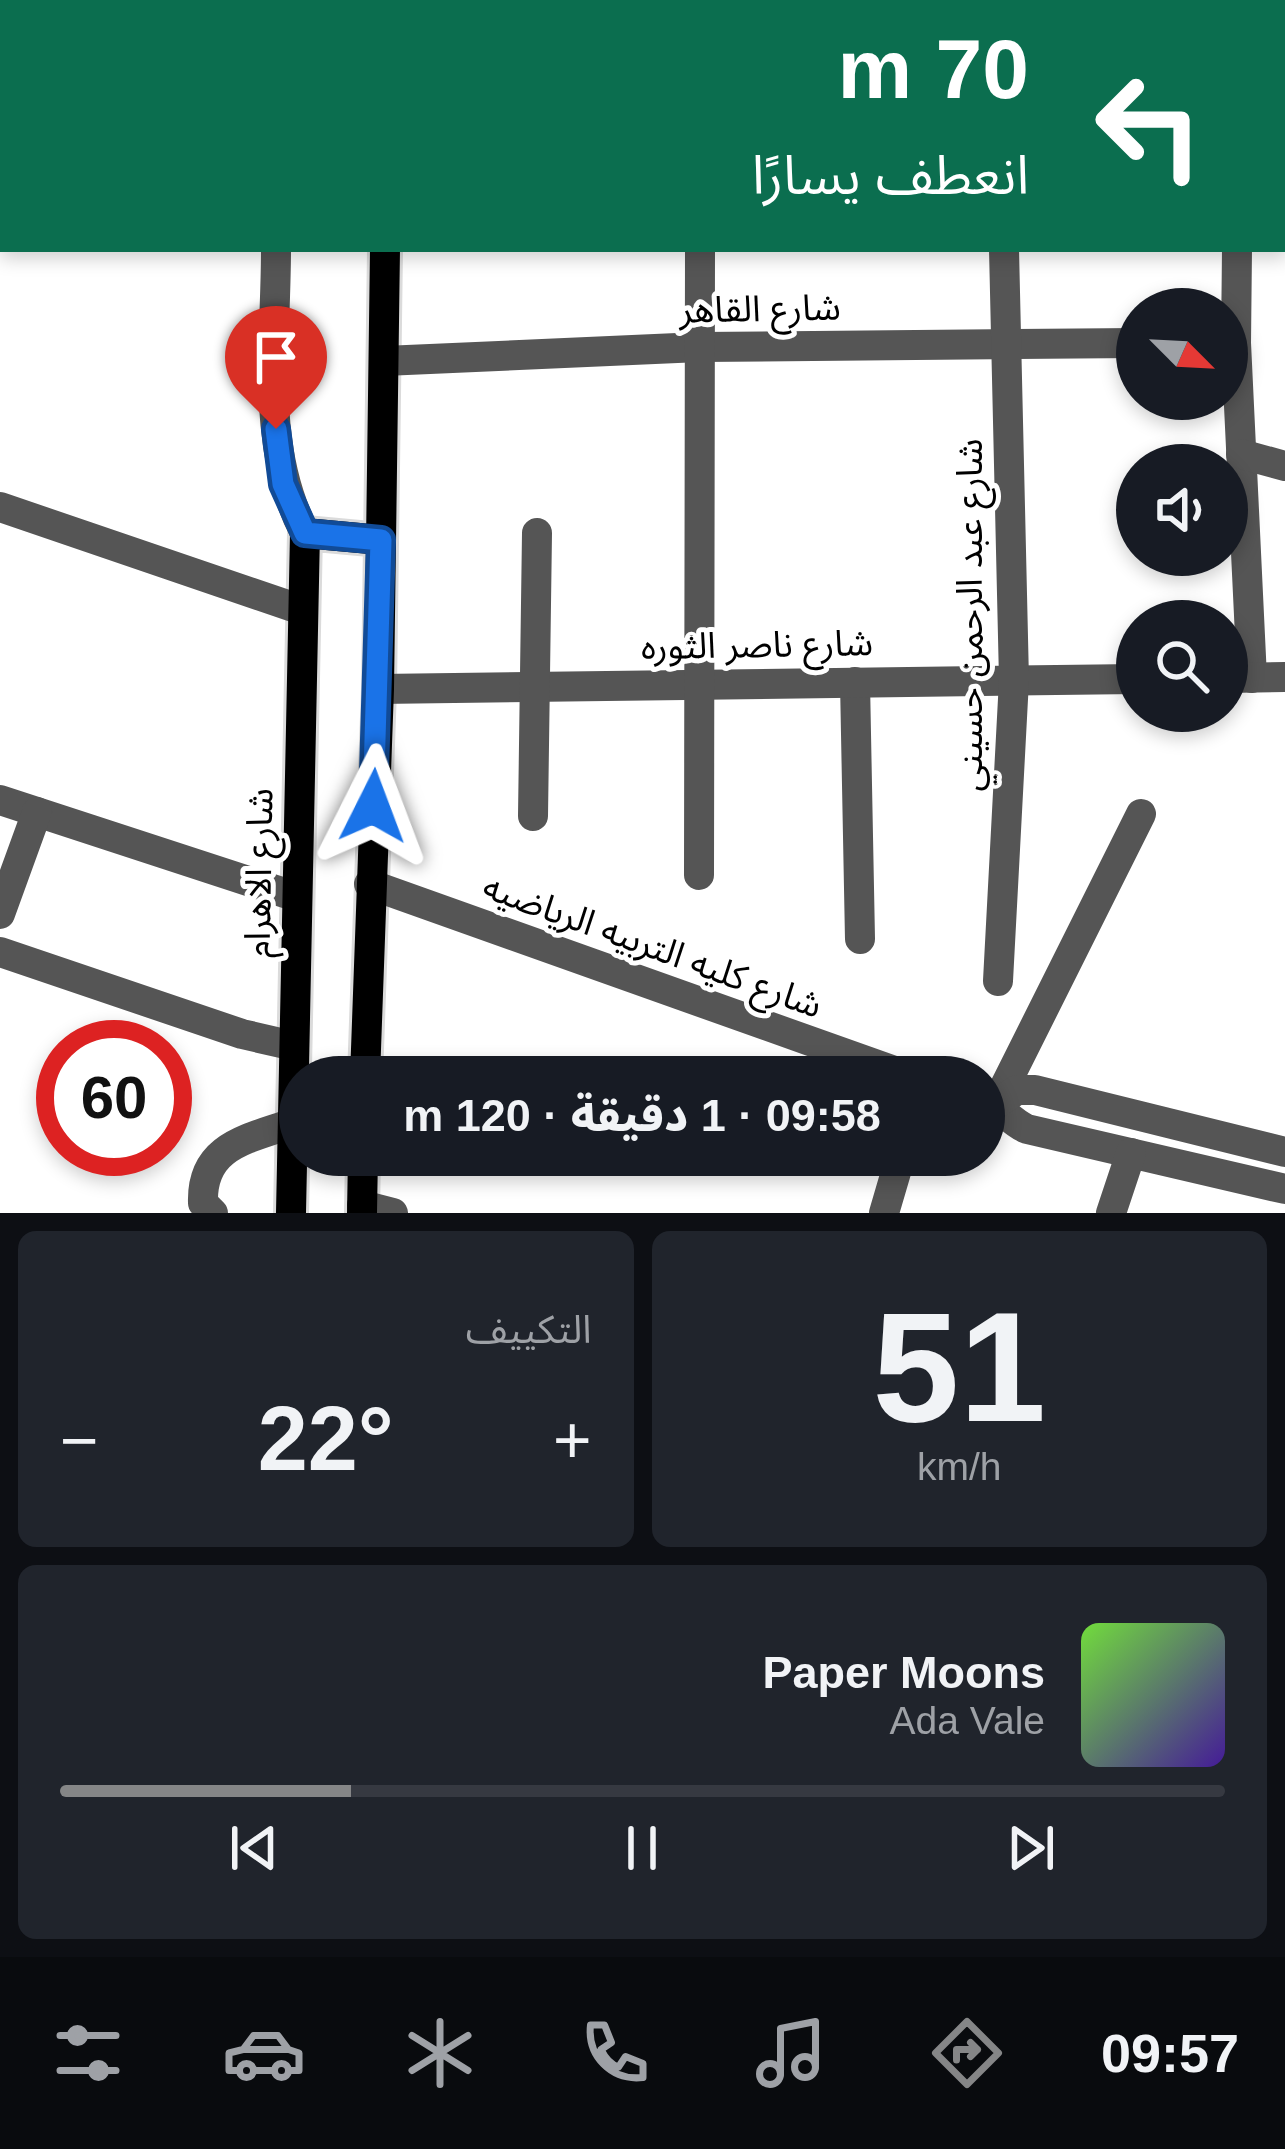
<!DOCTYPE html>
<html lang="ar">
<meta charset="utf-8">
<style>
body{margin:0;font-family:Arial,"Noto Sans Arabic",sans-serif;background:#20242c;color:#f1f3f6;direction:rtl;height:100vh;display:flex;flex-direction:column;font-size:45px;white-space:nowrap}
*{box-sizing:border-box;margin:0}
p{font-size:39px;color:#9ea1a6}
.icon{flex:none;width:66px;height:66px;fill:none;stroke:currentColor;stroke-width:2;stroke-linecap:round;stroke-linejoin:round}
.map{position:relative;height:1213px;overflow:hidden;direction:ltr}
.sheet{display:flex;flex-direction:column;gap:18px;padding:18px;background:#0d0f14;flex:1}
.sheet>*{flex:none}
.guide{position:absolute;left:0px;top:0px;width:1287px;height:252px;box-shadow:0 6px 18px #0003;direction:rtl;background:#0b6e4f;color:#fff;overflow:hidden}
.needle{width:78px;rotate:114deg}
.controls{position:absolute;left:1116px;top:288px;display:grid;gap:24px}
.controls a{display:grid;place-items:center;width:132px;height:132px;border-radius:50%;background:#171b24;box-shadow:0 6px 18px #0003;font-size:60px}
.speed{position:absolute;left:36px;top:1020px;display:flex;gap:24px;font-size:60px;font-weight:700;text-align:center}
.speed>*{display:grid;place-content:center;width:156px;height:156px;border-radius:50%;background:#171b24;box-shadow:0 6px 18px #0003;line-height:1}
.speed .limit{border:18px solid #d22;background:#fff;color:#111}
.pin{position:absolute;display:grid;place-items:center;width:102px;height:102px;color:#fff;margin:-123px -51px;border-radius:50% 50% 50% 0;rotate:-45deg;box-shadow:0 0 12px #0007}
.pin .icon{rotate:45deg}
.me{position:absolute;width:132px;margin:-66px;rotate:3deg;stroke-linejoin:round;filter:drop-shadow(0 0 9px #0008)}
.turn{display:flex;align-items:center;gap:42px;height:252px;padding:0 60px;font-size:54px}
.turn .icon{width:156px;height:156px;stroke-width:2.5}
.turn b{display:block;font-size:84px;line-height:102px}
.big{font-size:90px;font-weight:800;line-height:1.1}
.sheet .card{flex:1;display:flex;flex-direction:column;justify-content:center;gap:18px;min-width:0;padding:0 42px;border-radius:18px;background:#20242c}
.sheet .dial{align-items:center;gap:0}
.dial b{font-size:156px;line-height:1}
.song{display:flex;align-items:center;gap:36px}
.cover{width:144px;height:144px;border-radius:18px;background:linear-gradient(135deg,hsl(100 70% 55%),hsl(260 70% 35%))}
.played{height:12px;border-radius:6px;background:linear-gradient(90deg,#858687 25%,#363941 25%)}
.keys{display:flex;justify-content:space-around;direction:ltr}
.heat{display:flex;justify-content:space-between;align-items:center;font-size:66px;direction:ltr}
.sheet .tiles{flex:1;display:grid;gap:18px;grid-template-columns:1fr 1fr}
.card:last-child{grid-column:span 2}
.trip{position:absolute;left:279px;top:1056px;width:726px;height:120px;border-radius:60px;background:#171b24;box-shadow:0 6px 18px #0003;font-weight:800;line-height:120px;text-align:center;direction:rtl}
.tabs{display:flex;height:192px;justify-content:space-around;align-items:center;background:#090b0e;color:#9ea1a6}
.tabs .icon{width:84px;height:84px}
.tabs .selected{color:#858687}
.tabs b{font-size:54px;color:#f1f3f6}
.map>svg:first-child{display:block}
.lines{fill:none;stroke-linecap:round;stroke-linejoin:round}
.major-casing{stroke:#dbdbdb;stroke-width:36}
.minor{stroke:#555;stroke-width:30}
.major{stroke:#000;stroke-width:30}
.route-casing{stroke:#114b97;stroke-width:30}
.route{stroke:#1a73e8;stroke-width:21}
.labels{text-anchor:middle;stroke-width:10;stroke-linejoin:round;paint-order:stroke}
.street-label{font-size:36px;fill:#000;stroke:#fff}
</style>
<div class="map">
<svg width="1285" height="1213" viewBox="0 0 1285 1213">
<rect width="100%" height="100%" fill="#fff"/>
<g class="lines">
<defs>
<g id="major">
<path d="M389 3V0"/>
<path d="M365 1077 379 689 385 249"/>
<path d="M291 1213 305 533 381 540"/>
<path d="M362 1213 363 1155"/>
</g>
</defs>
<!-- major casing -->
<use href="#major" class="major-casing"/>
<!-- minor -->
<g class="minor">
<path d="M275 0V3"/>
<path d="M876 0 886 3"/>
<path d="M701 3V0"/>
<path d="M0 105 3 106"/>
<path d="M276 249C276 343 260 448 305 533"/>
<path d="M1237 249 1236 343 1252 678"/>
<path d="M384 361 700 347 1137 343"/>
<path d="M1241 454 1285 466"/>
<path d="M0 507 302 610"/>
<path d="M1227 678 1285 677"/>
<path d="M855 682 860 939"/>
<path d="M379 689 1137 679"/>
<path d="M0 800 297 897"/>
<path d="M533 816 537 533"/>
<path d="M699 875 700 249"/>
<path d="M369 884 911 1077"/>
<path d="M0 914 37 812"/>
<path d="M0 952 242 1034 294 1046"/>
<path d="M998 981 1014 680 1004 249"/>
<path d="M984 1100C1001 1106 1010 1122 1027 1129L1285 1189"/>
<path d="M996 1104 1141 814"/>
<path d="M996 1104 1017 1090H1035L1285 1152"/>
<path d="M362 1205 393 1213"/>
<path d="M213 1213 203 1203C201 1145 248 1139 293 1123"/>
<path d="M884 1213 901 1155"/>
<path d="M1111 1213 1131 1153"/>
</g>
<!-- major -->
<use href="#major" class="major"/>
</g>
<g class="lines">
<defs>
<path id="route" d="M276 429 283 484 305 533 381 540 373 806"/>
</defs>
<!-- route casing -->
<use href="#route" class="route-casing"/>
<!-- route -->
<use href="#route" class="route"/>
</g>
<g class="labels">
<!-- street labels -->
<g class="street-label">
<text transform="translate(760 308) rotate(-1)" y="13">شارع القاهر</text>
<text transform="translate(969 615) rotate(-90)" y="13">شارع عبد الرحمن حسيني</text>
<text transform="translate(757 644) rotate(-1)" y="13">شارع ناصر الثوره</text>
<text transform="translate(258 873) rotate(-89)" y="13">شارع الاهرام</text>
<text transform="translate(653 945) rotate(20)" y="13">شارع كليه التربيه الرياضيه</text>
</g>
</g>
</svg>
<div class="controls">
<a><svg class="needle" viewBox="-14 -14 28 28"><path d="M0-13l5 13h-10z" fill="#e53935"/><path d="M0 13l5-13h-10z" fill="#9ea1a6"/></svg></a>
<a><svg class="icon" aria-label="sound" viewBox="0 0 24 24"><path d="M4 9h4l5-4v14l-5-4H4zM17 9q2 3 0 6"/></svg></a>
<a><svg class="icon" aria-label="search" viewBox="0 0 24 24"><circle cx="10" cy="10" r="6"/><path d="M15 15l6 6"/></svg></a>
</div>
<div class="speed"><div class="limit">60</div></div>
<div class="pin" style="left:276px;top:429px;background:#d93025"><svg class="icon" aria-label="arrive" viewBox="0 0 24 24"><path d="M6 21V4h12l-3 4 3 4H6"/></svg></div>
<svg class="me" style="left:373px;top:806px" viewBox="-20 -20 40 40"><path d="M0-17L14 15 0 8-14 15z" fill="#1a73e8" stroke="#fff" stroke-width="4"/></svg>
<div class="trip">09:58 · 1 دقيقة · 120 m</div>
<div class="guide">
<div class="turn"><svg class="icon" aria-label="left" viewBox="0 0 24 24"><path d="M17 20v-9H6M10 6l-5 5 5 5"/></svg><div><b>70 m</b>انعطف يسارًا</div></div>
</div>
</div>
<section class="sheet">
<div class="tiles">
<div class="card dial"><b>51</b><p>km/h</p></div>
<div class="card"><p>التكييف</p>
<div class="heat"><a>−</a><b class="big">22°</b><a>+</a></div>
</div>
<div class="card">
<div class="song"><i class="cover"></i><div><b>Paper Moons</b><p>Ada Vale</p></div></div>
<div class="played"></div>
<div class="keys"><svg class="icon" aria-label="previous" viewBox="0 0 24 24"><path d="M18 5L8 12l10 7zM5 5v14"/></svg><svg class="icon" aria-label="pause" viewBox="0 0 24 24"><path d="M8 5v14M16 5v14"/></svg><svg class="icon" aria-label="next" viewBox="0 0 24 24"><path d="M6 5l10 7-10 7zM19 5v14"/></svg></div>
</div>
</div>
</section>
<nav class="tabs">
<b>09:57</b>
<svg class="icon selected" aria-label="directions" viewBox="0 0 24 24"><path d="M12 3l9 9-9 9-9-9zM9 14v-3h6M13 9l2 2-2 2"/></svg>
<svg class="icon" aria-label="music" viewBox="0 0 24 24"><path d="M9 18V5l10-2v13"/><circle cx="6" cy="18" r="3"/><circle cx="16" cy="16" r="3"/></svg>
<svg class="icon" aria-label="phone" viewBox="0 0 24 24"><path d="M5 4h4l2 5-3 2q2 4 5 5l2-3 5 2v4C11 20 4 13 5 4z"/></svg>
<svg class="icon" aria-label="climate" viewBox="0 0 24 24"><path d="M12 3v18M4 7l16 10M4 17L20 7"/></svg>
<svg class="icon" aria-label="car" viewBox="0 0 24 24"><path d="M5 17H2v-5l4-1 3-4h7l3 4 3 1v5h-3M9 17h6M6 11h13"/><circle cx="7" cy="17" r="2"/><circle cx="17" cy="17" r="2"/></svg>
<svg class="icon" aria-label="filters" viewBox="0 0 24 24"><path d="M4 7h16M4 17h16"/><circle cx="9" cy="7" r="2"/><circle cx="15" cy="17" r="2"/></svg>
</nav>
